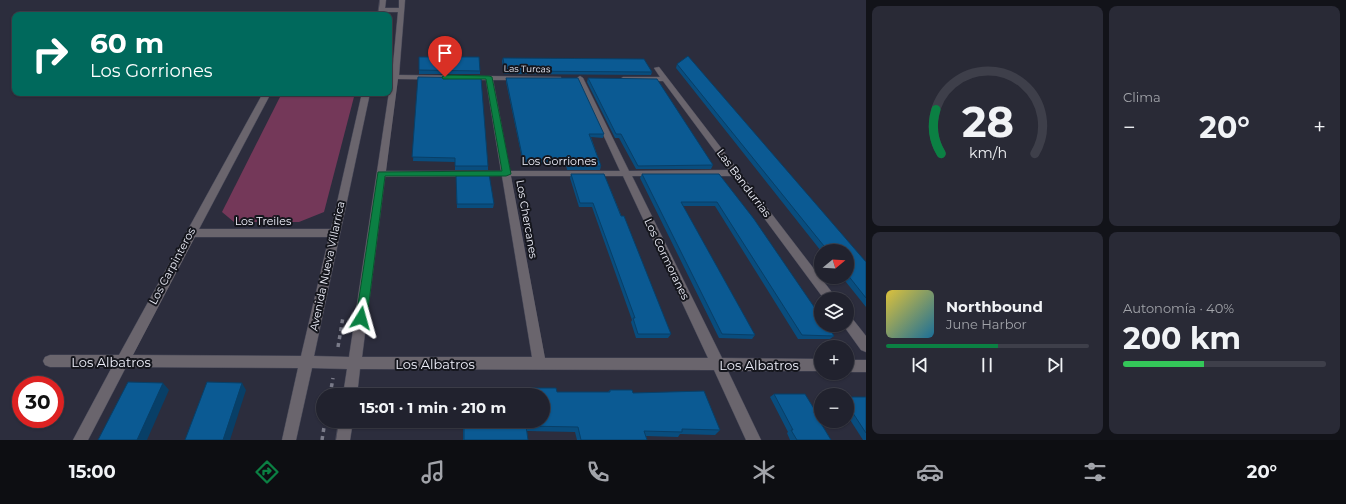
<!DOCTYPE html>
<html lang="es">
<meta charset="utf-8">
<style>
body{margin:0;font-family:Montserrat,sans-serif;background:#292a36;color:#f1f3f6;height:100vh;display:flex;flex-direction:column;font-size:15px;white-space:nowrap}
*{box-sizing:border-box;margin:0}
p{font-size:13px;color:#a2a4aa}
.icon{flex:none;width:22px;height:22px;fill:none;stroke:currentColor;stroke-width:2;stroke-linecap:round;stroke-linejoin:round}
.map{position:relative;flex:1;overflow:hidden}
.sheet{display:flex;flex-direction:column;gap:6px;padding:6px;background:#121319;width:480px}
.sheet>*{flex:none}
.banner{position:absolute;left:12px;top:12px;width:380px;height:84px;border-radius:8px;box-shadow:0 1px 3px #0004,0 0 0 1px #3e3f4a;background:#00695c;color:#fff;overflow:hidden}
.needle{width:26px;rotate:72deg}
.buttons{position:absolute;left:814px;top:244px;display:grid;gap:8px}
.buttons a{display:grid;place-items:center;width:40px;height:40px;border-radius:50%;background:#21222e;box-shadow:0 1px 3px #0004,0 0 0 1px #3e3f4a;font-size:20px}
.speed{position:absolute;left:12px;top:376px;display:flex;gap:8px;font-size:20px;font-weight:700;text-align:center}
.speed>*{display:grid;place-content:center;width:52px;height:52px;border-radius:50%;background:#21222e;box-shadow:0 1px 3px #0004,0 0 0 1px #3e3f4a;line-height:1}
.speed .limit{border:6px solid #d22;background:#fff;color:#111}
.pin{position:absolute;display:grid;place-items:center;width:34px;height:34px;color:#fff;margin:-41px -17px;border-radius:50% 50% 50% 0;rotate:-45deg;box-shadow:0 0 4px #0007}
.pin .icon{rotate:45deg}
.me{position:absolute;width:44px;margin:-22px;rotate:8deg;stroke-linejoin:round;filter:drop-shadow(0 0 3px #0008)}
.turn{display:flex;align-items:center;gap:14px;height:84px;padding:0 12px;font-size:18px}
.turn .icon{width:52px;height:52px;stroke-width:2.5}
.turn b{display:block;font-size:28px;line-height:34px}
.big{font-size:30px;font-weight:700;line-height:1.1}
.sheet .card{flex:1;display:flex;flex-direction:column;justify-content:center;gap:6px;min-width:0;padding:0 14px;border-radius:8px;background:#292a36}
.sheet .dial{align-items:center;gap:0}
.dial svg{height:104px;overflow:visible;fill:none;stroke:#3e3f4a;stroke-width:7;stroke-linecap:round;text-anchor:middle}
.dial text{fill:#f1f3f6;stroke:none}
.song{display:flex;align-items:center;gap:12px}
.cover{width:48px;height:48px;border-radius:6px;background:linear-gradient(135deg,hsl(50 70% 55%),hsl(200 70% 35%))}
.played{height:4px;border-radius:2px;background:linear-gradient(90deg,#0b8043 55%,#3e3f4a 55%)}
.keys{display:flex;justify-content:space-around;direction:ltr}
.heat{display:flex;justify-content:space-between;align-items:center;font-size:22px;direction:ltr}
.charge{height:6px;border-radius:3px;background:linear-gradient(90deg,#34c759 40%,#3e3f4a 0)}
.sheet .tiles{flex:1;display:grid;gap:6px;grid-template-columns:repeat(2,1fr)}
.trip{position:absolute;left:316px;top:388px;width:234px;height:40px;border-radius:20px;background:#21222e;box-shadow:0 1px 3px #0004,0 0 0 1px #3e3f4a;font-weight:700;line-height:40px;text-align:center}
.tab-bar{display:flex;height:64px;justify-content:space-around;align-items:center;background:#0d0e12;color:#a2a4aa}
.tab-bar .icon{width:28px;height:28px}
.tab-bar .selected{color:#0b8043}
.tab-bar b{font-size:18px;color:#f1f3f6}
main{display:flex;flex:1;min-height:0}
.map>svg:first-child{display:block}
.green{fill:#743859}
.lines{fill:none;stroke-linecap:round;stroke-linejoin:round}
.minor-casing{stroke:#474858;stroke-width:1}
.path{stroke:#7a7b89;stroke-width:3.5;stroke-dasharray:4 4;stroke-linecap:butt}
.minor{fill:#6a656d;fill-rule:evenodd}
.wall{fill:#094d7e}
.shaded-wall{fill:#083f67}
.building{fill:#0b5a93;stroke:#083f67}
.route{fill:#0b8043;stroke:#07532c}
.labels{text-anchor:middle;stroke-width:4;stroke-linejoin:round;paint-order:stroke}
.far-street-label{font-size:9px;fill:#f0f1fc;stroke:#15161d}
.street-label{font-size:11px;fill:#f0f1fc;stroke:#15161d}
.near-street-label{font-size:13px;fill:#f0f1fc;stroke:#15161d}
</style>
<main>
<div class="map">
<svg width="866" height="440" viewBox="0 0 866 440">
<rect width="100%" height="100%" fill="#2c2d3d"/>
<!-- green -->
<path class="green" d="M282 93H355L324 212 299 222H234L222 212Z"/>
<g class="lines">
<defs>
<g id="minor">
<path d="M380 0H386L385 8H399V0H405L399 75 561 77V79L559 80H493L510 171H620L577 78 580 76 583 78 629 171 729 170 663 81H623L620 79 623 77H660L654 68 659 67 837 299H824L733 176H632L722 358 821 359V371H728L761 440H746L714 370 360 369 357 395H343L347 369 312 368 296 440H282L298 368 126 367 88 440H73L112 367H50L45 365 43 361 45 357 50 355H119L263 93H271L199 229H331L362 93H370L314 356 349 357 391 79H389V75H392L398 12H384V15H378ZM398 79 486 80 501 171H386ZM502 176 532 357H362L385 177ZM511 176H623L708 358H545ZM195 237H329L301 356 133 355Z"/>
<path d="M847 316 851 317 866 336V352L861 350 843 325H847Z"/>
<rect x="847" y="360" width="19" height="12"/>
<path d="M339 421H353L350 440H336Z"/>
</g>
</defs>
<!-- minor casing -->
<use href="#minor" class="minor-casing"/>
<!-- path -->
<g class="path">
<path d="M338 347 343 317"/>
<path d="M330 395 333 378"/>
<path d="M322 440 325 421"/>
</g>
<!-- minor -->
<use href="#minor" class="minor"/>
</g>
<!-- wall -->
<g class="wall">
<path d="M503 58 652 72 651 75 504 74 502 61Z"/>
<path d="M677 64 866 262V307L842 277H847V251H821L676 68Z"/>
<path d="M419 70 480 71V74H419Z"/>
<path d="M418 77 488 166V170H455V162L413 161Z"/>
<path d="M506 78 604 134 603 138 591 137 601 166 600 170H567L566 164 523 163 506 82Z"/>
<path d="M588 78 713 165 711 169H636L619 138H615L587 82Z"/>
<path d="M456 174 494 204 493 208H457Z"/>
<path d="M571 174H604L671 334 668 338H636L631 322 632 320 592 207H579L570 178Z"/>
<path d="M642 174H719L834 336 830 339H798L715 206H683L755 335 752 339 719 338 640 178Z"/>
<path d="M463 388 557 392H608L610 390 633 393 720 430 715 435 680 434 678 437 646 436 647 440H577L575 432 527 431 528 440H463V421H543V395H463Z"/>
<path d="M774 394 816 412 815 413 831 440H790L787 433 788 432 770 397Z"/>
<path d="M847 397H866V440H863L847 415Z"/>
</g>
<!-- shaded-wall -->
<g class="shaded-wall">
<path d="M163 383 169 390 147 440H137Z"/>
<path d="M242 383 246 390 230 440H223Z"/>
</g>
<!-- building -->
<g class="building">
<path d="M688 56 866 262V298L847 274V251H828L677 64Z"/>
<path d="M419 57H479L480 71 419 70Z"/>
<path d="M503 58 644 59 652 72 505 71Z"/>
<path d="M418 77 481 78 488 166H455V158L412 157Z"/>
<path d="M506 78H578L604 134H589L601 166H568L566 160H523Z"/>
<path d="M588 78 657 79 713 165 638 166 621 134H616Z"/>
<path d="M456 174H489L494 204H457Z"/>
<path d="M571 174H604L621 216H624L671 334H638L633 318H635L593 203H580Z"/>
<path d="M642 174H719L754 219 821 317V325H827L834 336 802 335 717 202H681L755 335 722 334Z"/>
<path d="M128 382 163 383 137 440H98Z"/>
<path d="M207 382 242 383 223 440H185Z"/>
<path d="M463 388H556L557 392H610V390H632L633 393 704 391 720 430 682 429V432L644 431 647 440H581L578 427 526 426 528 440H464V421H543V395H463Z"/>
<path d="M774 394H805L816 412H814L831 440H797L791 430H793Z"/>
<path d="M847 397H866V433L847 404Z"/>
</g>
<!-- route -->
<path class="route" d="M445 75 489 76 492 77 511 174 506 176H385L367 318 365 321 361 322 357 321 356 318 378 172 502 171 486 79H443L442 77Z"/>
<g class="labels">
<!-- far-street labels -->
<g class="far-street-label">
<text transform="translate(527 69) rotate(1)" y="3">Las Turcas</text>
</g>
<!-- street labels -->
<g class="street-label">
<text x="559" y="165">Los Gorriones</text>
<text transform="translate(744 183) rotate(53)" y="4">Las Bandurrias</text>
<text transform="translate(527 219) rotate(80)" y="4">Los Chercanes</text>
<text x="263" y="225">Los Treiles</text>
<text transform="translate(667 259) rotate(64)" y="4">Los Cormoranes</text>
<text transform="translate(172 266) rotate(-62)" y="4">Los Carpinteros</text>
<text transform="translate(327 266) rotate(-78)" y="4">Avenida Nueva Villarrica</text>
</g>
<!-- near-street labels -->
<g class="near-street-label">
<text x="111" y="367">Los Albatros</text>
<text x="435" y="369">Los Albatros</text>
<text x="759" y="370">Los Albatros</text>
</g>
</g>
</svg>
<div class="buttons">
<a><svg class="needle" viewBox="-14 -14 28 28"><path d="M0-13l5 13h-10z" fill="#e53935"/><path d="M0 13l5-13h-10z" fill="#a2a4aa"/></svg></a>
<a><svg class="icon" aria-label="layers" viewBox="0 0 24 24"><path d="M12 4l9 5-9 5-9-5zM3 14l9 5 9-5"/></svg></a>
<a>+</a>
<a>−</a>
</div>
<div class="speed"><div class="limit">30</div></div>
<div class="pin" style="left:445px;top:77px;background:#d93025"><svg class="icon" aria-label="arrive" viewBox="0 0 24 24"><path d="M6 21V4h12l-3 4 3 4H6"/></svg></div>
<svg class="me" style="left:361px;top:318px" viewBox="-20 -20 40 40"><path d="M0-17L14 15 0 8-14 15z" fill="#0b8043" stroke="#fff" stroke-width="4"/></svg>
<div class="trip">15:01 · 1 min · 210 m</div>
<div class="banner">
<div class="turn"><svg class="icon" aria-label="right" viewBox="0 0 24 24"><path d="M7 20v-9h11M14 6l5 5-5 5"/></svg><div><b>60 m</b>Los Gorriones</div></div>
</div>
</div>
<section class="sheet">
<div class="tiles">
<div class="card dial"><svg viewBox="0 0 100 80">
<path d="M14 69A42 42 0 1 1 86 69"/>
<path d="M14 69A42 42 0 0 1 10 35" stroke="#0b8043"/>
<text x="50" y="56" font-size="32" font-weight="700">28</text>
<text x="50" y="72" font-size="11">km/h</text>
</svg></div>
<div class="card"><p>Clima</p>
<div class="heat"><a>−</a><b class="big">20°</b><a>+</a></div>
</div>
<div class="card">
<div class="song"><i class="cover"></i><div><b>Northbound</b><p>June Harbor</p></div></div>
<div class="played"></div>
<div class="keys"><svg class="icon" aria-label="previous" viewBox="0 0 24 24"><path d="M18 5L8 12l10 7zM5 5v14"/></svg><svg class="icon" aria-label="pause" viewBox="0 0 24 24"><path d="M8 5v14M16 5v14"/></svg><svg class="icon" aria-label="next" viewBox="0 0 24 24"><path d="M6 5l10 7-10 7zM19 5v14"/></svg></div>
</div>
<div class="card"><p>Autonomía · 40%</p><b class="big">200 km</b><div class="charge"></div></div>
</div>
</section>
</main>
<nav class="tab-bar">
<b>15:00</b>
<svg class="icon selected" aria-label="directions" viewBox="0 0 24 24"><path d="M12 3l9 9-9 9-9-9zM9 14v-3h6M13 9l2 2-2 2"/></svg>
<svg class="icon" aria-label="music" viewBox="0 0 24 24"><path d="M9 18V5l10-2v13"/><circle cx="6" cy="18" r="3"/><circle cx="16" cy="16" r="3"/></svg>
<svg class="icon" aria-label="phone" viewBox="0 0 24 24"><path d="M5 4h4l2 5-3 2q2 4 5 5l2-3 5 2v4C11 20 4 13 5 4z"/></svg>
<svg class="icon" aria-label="climate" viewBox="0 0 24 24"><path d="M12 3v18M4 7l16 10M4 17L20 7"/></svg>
<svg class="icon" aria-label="car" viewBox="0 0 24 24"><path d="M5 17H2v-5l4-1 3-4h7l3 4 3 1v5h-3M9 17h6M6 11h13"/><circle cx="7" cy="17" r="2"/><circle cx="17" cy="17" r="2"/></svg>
<svg class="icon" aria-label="filters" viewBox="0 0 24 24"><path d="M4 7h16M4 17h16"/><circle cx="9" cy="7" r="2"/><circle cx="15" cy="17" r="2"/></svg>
<b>20°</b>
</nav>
